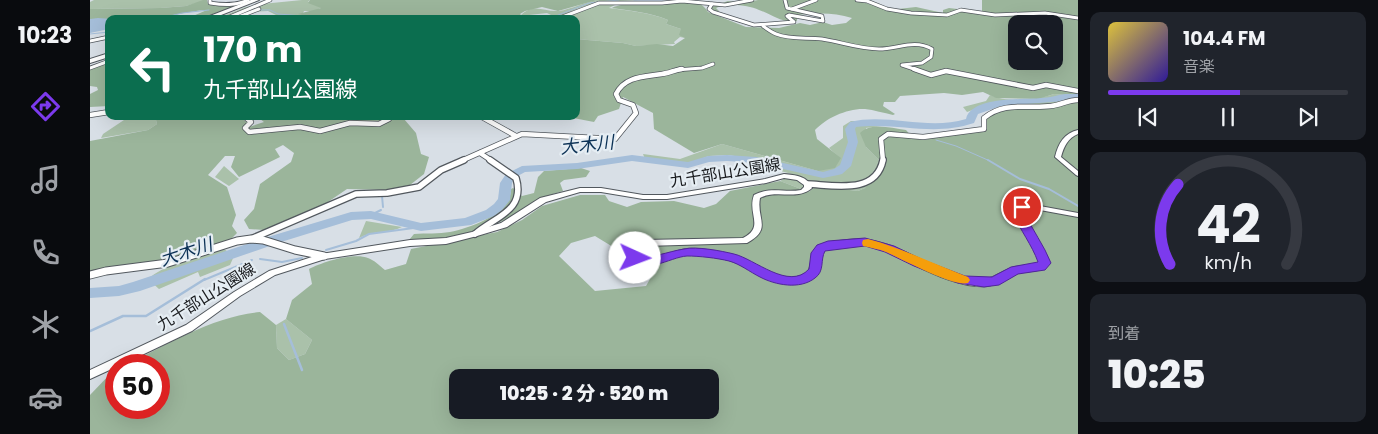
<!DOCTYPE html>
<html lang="ja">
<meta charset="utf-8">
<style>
body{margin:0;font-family:Poppins,"Noto Sans JP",sans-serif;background:#20242c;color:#f1f3f6;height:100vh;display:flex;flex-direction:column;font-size:19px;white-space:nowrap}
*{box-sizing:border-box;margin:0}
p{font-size:16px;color:#9ea1a6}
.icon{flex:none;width:28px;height:28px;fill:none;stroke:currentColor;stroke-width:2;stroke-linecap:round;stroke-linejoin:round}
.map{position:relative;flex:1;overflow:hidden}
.drawer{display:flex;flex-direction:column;gap:12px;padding:12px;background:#0d0f14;width:300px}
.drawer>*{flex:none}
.banner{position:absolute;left:15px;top:15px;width:475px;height:105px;border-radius:10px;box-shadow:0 5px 20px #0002;background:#0b6e4f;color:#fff;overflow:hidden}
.buttons{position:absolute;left:918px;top:15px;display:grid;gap:10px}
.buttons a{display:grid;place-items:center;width:55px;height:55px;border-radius:10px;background:#171b24;box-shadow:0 5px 20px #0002;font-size:25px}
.speed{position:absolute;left:15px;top:354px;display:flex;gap:10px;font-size:25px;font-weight:700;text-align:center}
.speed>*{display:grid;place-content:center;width:65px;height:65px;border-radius:50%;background:#171b24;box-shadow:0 5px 20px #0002;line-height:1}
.speed .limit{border:8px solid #d22;background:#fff;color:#111}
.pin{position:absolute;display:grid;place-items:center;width:42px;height:42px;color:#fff;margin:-21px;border:2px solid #fff;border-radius:50%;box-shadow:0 1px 5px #0007}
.me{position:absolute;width:55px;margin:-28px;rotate:92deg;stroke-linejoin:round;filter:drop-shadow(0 0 4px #0008)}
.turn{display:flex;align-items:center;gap:18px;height:105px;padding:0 15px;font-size:22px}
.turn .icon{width:65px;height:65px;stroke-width:2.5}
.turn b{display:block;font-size:35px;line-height:42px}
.big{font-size:38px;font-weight:800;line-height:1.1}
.drawer .tile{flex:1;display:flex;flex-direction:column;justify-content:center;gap:8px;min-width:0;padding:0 18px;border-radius:10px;background:#20242c}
.drawer .dial{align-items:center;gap:0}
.dial svg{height:130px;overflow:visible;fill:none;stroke:#363941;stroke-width:7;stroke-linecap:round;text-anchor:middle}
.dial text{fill:#f1f3f6;stroke:none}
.song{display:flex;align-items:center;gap:15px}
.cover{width:60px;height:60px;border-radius:8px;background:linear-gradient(135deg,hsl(50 70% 55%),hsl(250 70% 35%))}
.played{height:5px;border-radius:2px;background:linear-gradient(90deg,#7c3aed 55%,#363941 55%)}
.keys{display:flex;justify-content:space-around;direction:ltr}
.trip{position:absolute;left:359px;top:369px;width:270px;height:50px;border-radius:10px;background:#171b24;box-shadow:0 5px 20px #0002;font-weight:800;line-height:50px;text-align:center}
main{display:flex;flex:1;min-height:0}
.tabs{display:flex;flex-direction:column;width:90px;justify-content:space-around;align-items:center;background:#090b0e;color:#9ea1a6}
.tabs .icon{width:35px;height:35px}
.tabs .on{color:#7c3aed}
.tabs b{font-size:22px;color:#f1f3f6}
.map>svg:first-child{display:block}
.green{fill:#aac1aa}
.forest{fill:#9bb59b;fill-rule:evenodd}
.water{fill:#a5bed9}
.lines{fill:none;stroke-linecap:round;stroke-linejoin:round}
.stream-far2{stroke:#a5bed9;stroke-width:1}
.stream-far1{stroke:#a5bed9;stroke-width:2}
.stream{stroke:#a5bed9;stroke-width:2.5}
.river{fill:#a5bed9;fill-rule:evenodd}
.minor-far2-casing{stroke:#52585e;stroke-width:4.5}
.minor-far1-casing{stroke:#52585e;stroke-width:6}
.minor-casing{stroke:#52585e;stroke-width:8}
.tertiary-casing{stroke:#52585e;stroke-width:9}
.secondary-casing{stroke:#52585e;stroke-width:2}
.motorway-casing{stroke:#52585e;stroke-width:2}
.minor-far2{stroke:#fff;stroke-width:3}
.minor-far1{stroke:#fff;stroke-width:4.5}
.minor{stroke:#fff;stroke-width:5.5}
.tertiary{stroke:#fff;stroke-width:7}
.secondary{fill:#fff;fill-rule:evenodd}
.motorway{fill:#fff;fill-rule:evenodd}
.route{fill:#7c3aed;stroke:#51269a}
.slow{fill:#f59e0b}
.labels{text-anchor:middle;stroke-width:4.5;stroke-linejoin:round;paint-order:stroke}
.street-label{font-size:16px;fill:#191b1e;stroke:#e5edf3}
.water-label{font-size:18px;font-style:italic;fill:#0c3256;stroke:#e5edf3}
</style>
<main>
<nav class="tabs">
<b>10:23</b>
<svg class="icon on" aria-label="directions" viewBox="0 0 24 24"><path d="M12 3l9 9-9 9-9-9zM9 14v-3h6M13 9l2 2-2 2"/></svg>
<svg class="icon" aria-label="music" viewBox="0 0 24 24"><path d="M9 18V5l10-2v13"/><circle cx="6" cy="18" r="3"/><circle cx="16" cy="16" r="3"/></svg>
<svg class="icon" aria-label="phone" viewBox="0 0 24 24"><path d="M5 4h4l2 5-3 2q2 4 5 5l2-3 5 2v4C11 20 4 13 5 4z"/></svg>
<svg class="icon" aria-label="climate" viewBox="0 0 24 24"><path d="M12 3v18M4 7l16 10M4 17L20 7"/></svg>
<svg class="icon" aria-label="car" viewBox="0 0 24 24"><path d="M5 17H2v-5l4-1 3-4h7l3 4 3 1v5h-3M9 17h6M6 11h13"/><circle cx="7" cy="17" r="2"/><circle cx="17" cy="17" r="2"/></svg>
</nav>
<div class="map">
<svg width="988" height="434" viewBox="0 0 988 434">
<rect width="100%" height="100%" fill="#d8dfe6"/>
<!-- green -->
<g class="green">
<path d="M4 0H117L96 6 70 8 0 9V2Z"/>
<path d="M212 0H220L218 2 232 7 225 11H214L211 18 186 15 178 11 157 12 143 18 126 19 156 7 172 4Z"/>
<path d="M507 0H551L508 2 489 8 471 16 438 19C448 18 451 15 461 15L457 13 430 16C444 2 453 12 468 11 476 11 496 2 507 0Z"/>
<path d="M529 3 519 8C540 11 558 12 578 20L576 24 591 29 595 38 590 37 584 42 585 44 546 46 533 43 486 39V19H469L503 5Z"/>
<path d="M964 94 988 96V102L965 107 921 106 905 102 877 112 873 107 896 101 900 95C917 103 947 100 964 94Z"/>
<path d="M40 116H65L67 124 58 130 11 138 13 134Z"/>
<path d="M761 121H783L790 126 776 128V147L789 160 775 188 768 191 726 186 719 192 690 181 702 174 675 167V161L638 155 619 156 596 164 555 159 553 154 590 159 632 144 728 171 750 158 739 148 753 138V126Z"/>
<path d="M134 166 149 179 139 186 125 177Z"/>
<path d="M276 221 312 227C298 234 283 230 269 238Z"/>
<path d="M134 249 144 256 140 265 110 277 108 272 69 289 58 279C78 262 110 257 134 249Z"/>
<path d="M196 319 222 340 215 354 199 360 187 348 186 325Z"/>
</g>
<!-- forest -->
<g class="forest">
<path d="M113 0H117L118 4 153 3 109 19H96L117 10C95 11 74 19 51 18L58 15H56L23 19H0V9L70 8 96 6Z"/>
<path d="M220 0H507L468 11 452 7 435 11 430 14 432 16H450L438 19H211L212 15 208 14 231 8 218 3Z"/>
<path d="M668 0H766L799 10 826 7 853 13V10L859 8 892 12V0H988V96L964 94 948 99 906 98 893 92 872 95 854 93 810 96 805 102H794L793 106 805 114 803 115C794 113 784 110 775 109 758 108 736 118 725 130L727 139 751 158 745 168 728 171 632 144 604 153 564 129 563 113 533 97 529 109 508 116 504 122 473 116H486V39L533 43 546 46 567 44 583 46 595 38 589 35 591 29 576 24 578 20C559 12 541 11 522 8 531 1 597 0 610 4 614 6 616 9 618 12L656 27 689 28 710 23 720 25 733 22 742 25 756 23 762 18C744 12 725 13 707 15V21C690 23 684 15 669 10 657 5 638 3 626 8L629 11 627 12 621 10V7L638 1 652 3ZM926 24H964V61H926Z"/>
<path d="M19 63V106L0 107V94L8 90 7 87 0 86V69Z"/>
<path d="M976 102H988V434H0V395L23 371 26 369V408H69V365H35C77 345 123 316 170 312L186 325 187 348 199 360 215 354 222 340 196 319 202 300 222 284 219 269C232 262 264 252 278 258 284 260 290 266 295 270L316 264 321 249 407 232 432 220 452 206 490 195H515L519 201 537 207 551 202 584 201 614 208 626 204 640 191 690 181 719 192 726 186 768 191 775 188 789 160 776 147 770 133C782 122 800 128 816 130L823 138 834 140 856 135 891 132 897 130 896 118C918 97 951 114 976 102ZM505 236 564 272 556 286 505 291 469 256 481 243ZM368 378H620V410H368Z"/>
<path d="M65 116H148L158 123 156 126 159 127 174 122 166 116H298L314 119 326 133 331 154 339 157 334 174 320 185 298 190 257 189 232 206 174 230 159 229 154 220 164 209 170 184 201 162 204 153 193 145 185 149 190 157 149 177 141 167 145 156H135L118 175 137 187 146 215 142 226 147 233 140 240 78 260 28 266 0 273V141L58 130 67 124Z"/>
<path d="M491 168 500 171 496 177 474 180 470 183 473 191 450 198 425 216 393 229 354 238 319 240 324 234C336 233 349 234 360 232 381 228 421 213 421 189L423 188 432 196 444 193 448 177 454 171Z"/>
</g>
<!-- water -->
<path class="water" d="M8 18 22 19H19V29L0 33V19Z"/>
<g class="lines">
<!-- stream-far2 -->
<g class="stream-far2">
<path d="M544 0H573"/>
<path d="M168 10H180L188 14 213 16 212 19"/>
<path d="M68 19 92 13 119 10"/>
<path d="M444 19 463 17 499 3 529 0"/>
<path d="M0 34 19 32"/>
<path d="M846 140 866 146 900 161"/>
</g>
<!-- stream-far1 -->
<g class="stream-far1">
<path d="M898 160 930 179 959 189 988 206"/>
<path d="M292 196 293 207"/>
<path d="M281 215 291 210"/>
<path d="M236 250 266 241 279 234 331 227"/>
<path d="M170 259 192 262 212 258"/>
<path d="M114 280 162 260"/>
</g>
<!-- stream -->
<g class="stream">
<path d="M194 324 212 370"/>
<path d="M0 331 33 316H56L115 279"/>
</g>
<!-- river -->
<path class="river" d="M975 94H988V100L911 106 888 114 884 123C842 137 809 122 766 127L765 129 768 142 761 166 752 174 748 175 733 178 666 163 637 161 619 162 598 168 542 161 487 169 435 172 424 178 422 183 420 200 412 210 404 216 381 225 331 231 281 219 262 220 191 242 50 291 29 296 0 298V288L29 286 43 282 181 236 261 212 281 211 331 223 375 218 396 210 404 204 408 199 410 183 416 174 432 166 487 163 542 155 598 162 618 156 637 155 666 157 733 172 744 169 750 165 758 142 755 129 760 122C798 113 838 131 876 119 881 96 934 100 951 98 959 98 967 95 975 94Z"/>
<defs>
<g id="minor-far2">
<path d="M120 0V3C133 5 146 6 158 0"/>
<path d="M767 0 777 1 797 9 821 13 857 15 871 10 905 15 955 13 988 18"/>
<path d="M622 4 619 9 623 12 664 25 704 22 697 16 699 15 733 21 732 16 697 8 695 0"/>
<path d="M702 9 726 0"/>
<path d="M146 18 169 9"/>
<path d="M135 19 180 0"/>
<path d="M467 19 509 3H572L592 1 635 5 662 0"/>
<path d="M673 26C677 29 681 32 686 34 701 40 717 37 732 39 751 42 770 49 789 49 808 49 824 39 842 49L841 57 832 63 812 65 827 70"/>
<path d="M0 41 19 37"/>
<path d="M0 68 19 61"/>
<path d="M586 70 612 68 623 64"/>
</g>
<g id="minor-far1">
<path d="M824 69 841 75 856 71 943 88 956 85 988 91"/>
<path d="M0 115 19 112"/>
<path d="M154 116 161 122 155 128 159 132 210 127 230 131 260 123 289 124 299 119 300 116"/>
<path d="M390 116 426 136"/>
<path d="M390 153 402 161"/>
<path d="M371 161 432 134 525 139 546 113 543 105 529 100 526 94C535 76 554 77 572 74 579 73 585 70 592 69"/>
<path d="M793 161 791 139 798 134 833 137 894 129V118C915 101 937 109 961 106 971 105 978 100 988 100"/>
</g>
<g id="minor">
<path d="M717 184C744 185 786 195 793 160"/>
<path d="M385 234C404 217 436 211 426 178L400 160"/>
<path d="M161 239 266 194 297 193 329 187 351 170 374 160"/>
</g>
<path id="tertiary" d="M0 275 16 271 78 263 147 241 161 239 173 240 205 250 234 256"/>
<g id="secondary">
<path d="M988 130V134C978 138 974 146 971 157L988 171V176L986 175 965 157C968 144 974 133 988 130Z"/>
<path d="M694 174C705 175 718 176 722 188 707 201 687 189 670 198 666 219 683 229 657 243L555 246H550L545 251 548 256C565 262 580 251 597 249 609 248 623 251 635 254 661 259 693 290 718 272 722 264 721 254 727 248 733 242 742 242 749 241 759 240 769 238 779 240 817 246 847 275 886 279 904 281 909 271 925 267 934 265 943 267 951 262L925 213 929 205 939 204 988 213V217L939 208 935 209 933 213 959 263C951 273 939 270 928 273 917 275 909 285 897 286 871 289 837 271 814 260 802 253 789 246 776 245 766 244 738 244 732 252 730 256 730 260 729 263 728 275 720 280 709 283 681 289 661 264 635 259 622 256 607 253 593 255 572 258 565 268 542 260L537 251 545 242 555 240 653 238C675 227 657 214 664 195 682 186 693 193 711 190L714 187V185L707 180 694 178 676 183 577 199H553L511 192H490L456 202 417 227 387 236 356 244 320 246 235 259 185 275 150 296 102 331 31 365H26V367L0 379V370L96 325 144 292 179 271 231 254 320 240 356 238 382 232 411 223 450 198 490 188H511L553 195H577L675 179Z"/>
</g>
<g id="motorway">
<path d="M161 0H169L121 19H112Z"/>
<path d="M19 53V57L0 63V59Z"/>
</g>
</defs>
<!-- minor-far2 casing -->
<use href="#minor-far2" class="minor-far2-casing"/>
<!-- minor-far1 casing -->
<use href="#minor-far1" class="minor-far1-casing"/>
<!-- minor casing -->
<use href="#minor" class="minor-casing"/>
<!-- tertiary casing -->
<use href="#tertiary" class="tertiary-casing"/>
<!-- secondary casing -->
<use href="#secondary" class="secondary-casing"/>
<!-- motorway casing -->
<use href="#motorway" class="motorway-casing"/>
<!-- minor-far2 -->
<use href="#minor-far2" class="minor-far2"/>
<!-- minor-far1 -->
<use href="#minor-far1" class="minor-far1"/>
<!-- minor -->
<use href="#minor" class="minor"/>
<!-- tertiary -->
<use href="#tertiary" class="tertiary"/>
<!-- secondary -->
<use href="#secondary" class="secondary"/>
<!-- motorway -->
<use href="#motorway" class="motorway"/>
</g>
<!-- route -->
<path class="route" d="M932 204 937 207 935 213C942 230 954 245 961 263L955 270 928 274 909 285 894 287 868 283 824 266 795 252 775 246 735 251C730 260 735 271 725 278 710 290 685 285 670 277 660 272 650 264 639 261 627 258 609 256 597 256 580 257 552 277 539 258L545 254C565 259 575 252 594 249 606 246 632 251 644 254 665 259 699 291 719 269L721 253 727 245 738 241 775 238 804 246 833 260 875 276 902 277 921 267 948 262C942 245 930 230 923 213L928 205Z"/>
<!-- slow -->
<path class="slow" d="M778 239C812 248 844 264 878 277L880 280 878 283C863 287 812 259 796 252 789 249 781 248 773 246L772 243 773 240Z"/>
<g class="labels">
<!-- street labels -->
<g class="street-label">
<text transform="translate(635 172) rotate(-9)" y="6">九千部山公園線</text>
<text transform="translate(116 296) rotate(-32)" y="6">九千部山公園線</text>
</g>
<!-- water labels -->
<g class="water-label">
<text transform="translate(497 145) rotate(-6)" y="6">大木川</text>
<text transform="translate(96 252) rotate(-18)" y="6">大木川</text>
</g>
</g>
</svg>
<div class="buttons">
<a><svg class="icon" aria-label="search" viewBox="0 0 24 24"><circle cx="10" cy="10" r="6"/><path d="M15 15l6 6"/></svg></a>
</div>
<div class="speed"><div class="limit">50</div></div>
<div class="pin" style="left:932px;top:207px;background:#d93025"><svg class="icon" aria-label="arrive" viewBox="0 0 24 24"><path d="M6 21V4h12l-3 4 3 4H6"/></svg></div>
<svg class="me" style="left:545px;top:258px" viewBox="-20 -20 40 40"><circle r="19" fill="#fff"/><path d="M0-13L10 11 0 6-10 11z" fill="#7c3aed"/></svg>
<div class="trip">10:25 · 2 分 · 520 m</div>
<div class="banner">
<div class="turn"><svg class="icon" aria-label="left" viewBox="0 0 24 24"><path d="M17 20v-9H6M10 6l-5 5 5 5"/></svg><div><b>170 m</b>九千部山公園線</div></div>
</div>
</div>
<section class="drawer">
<div class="tile">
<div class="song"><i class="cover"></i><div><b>104.4 FM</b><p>音楽</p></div></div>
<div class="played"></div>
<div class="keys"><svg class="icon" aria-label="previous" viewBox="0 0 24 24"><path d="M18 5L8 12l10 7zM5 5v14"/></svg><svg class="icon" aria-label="pause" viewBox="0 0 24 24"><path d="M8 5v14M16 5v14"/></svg><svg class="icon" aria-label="next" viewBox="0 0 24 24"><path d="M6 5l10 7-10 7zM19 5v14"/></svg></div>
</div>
<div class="tile dial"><svg viewBox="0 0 100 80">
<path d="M14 69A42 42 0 1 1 86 69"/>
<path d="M14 69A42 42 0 0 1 19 20" stroke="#7c3aed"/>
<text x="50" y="56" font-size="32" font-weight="700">42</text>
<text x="50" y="72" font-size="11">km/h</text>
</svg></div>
<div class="tile"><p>到着</p><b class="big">10:25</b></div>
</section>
</main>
